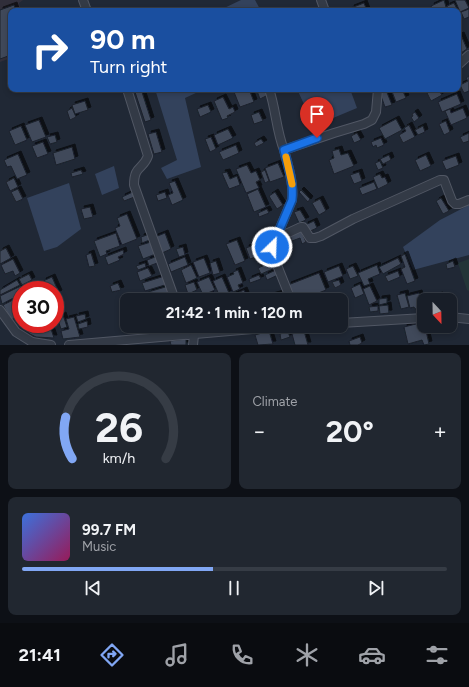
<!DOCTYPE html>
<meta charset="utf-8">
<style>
body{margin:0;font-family:Figtree,sans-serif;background:#212730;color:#f1f3f6;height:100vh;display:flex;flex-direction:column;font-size:15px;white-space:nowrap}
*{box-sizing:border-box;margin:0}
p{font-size:13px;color:#9fa2a8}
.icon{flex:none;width:22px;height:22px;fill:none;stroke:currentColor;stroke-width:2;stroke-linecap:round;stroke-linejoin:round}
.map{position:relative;height:345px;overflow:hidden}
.details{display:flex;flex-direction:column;gap:8px;padding:8px;background:#0d1016;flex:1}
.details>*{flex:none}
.top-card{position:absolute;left:8px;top:8px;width:453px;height:84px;border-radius:8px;box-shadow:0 2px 6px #0003,0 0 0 1px #363c45;background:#1a4fa0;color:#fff;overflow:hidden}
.needle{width:26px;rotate:158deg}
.buttons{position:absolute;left:417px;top:293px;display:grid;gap:8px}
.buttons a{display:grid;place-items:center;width:40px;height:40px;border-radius:8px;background:#181e28;box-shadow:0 2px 6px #0003,0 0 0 1px #363c45;font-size:20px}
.speed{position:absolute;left:12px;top:281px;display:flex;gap:8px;font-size:20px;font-weight:700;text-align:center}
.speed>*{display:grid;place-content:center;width:52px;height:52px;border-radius:50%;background:#181e28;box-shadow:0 2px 6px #0003,0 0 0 1px #363c45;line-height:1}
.speed .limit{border:6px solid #d22;background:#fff;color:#111}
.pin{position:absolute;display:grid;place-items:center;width:34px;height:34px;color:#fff;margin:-41px -17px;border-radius:50% 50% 50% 0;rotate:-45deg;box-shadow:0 0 4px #0007}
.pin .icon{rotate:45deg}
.me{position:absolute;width:44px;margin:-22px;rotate:24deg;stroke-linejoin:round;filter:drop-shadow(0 0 3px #0008)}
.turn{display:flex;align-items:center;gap:14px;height:84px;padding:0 16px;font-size:18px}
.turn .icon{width:52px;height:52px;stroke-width:2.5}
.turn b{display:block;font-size:28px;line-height:34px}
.big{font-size:30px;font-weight:700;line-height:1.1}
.details .card{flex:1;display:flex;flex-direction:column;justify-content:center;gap:6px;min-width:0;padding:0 14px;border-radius:8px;background:#212730}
.details .dial{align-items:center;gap:0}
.dial svg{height:104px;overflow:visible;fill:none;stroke:#363c45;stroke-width:7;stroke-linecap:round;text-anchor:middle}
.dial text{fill:#f1f3f6;stroke:none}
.song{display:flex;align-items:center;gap:12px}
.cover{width:48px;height:48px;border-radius:6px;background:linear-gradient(135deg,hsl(220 70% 55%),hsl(330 70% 35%))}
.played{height:4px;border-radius:2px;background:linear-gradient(90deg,#81a7f4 45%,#363c45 45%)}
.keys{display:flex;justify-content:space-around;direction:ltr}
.heat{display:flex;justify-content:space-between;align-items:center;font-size:22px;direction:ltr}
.details .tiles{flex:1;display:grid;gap:8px;grid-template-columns:1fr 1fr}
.card:last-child{grid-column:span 2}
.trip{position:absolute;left:120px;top:293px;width:228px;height:40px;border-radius:8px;background:#181e28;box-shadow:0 2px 6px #0003,0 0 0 1px #363c45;font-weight:700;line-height:40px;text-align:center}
.dock{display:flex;height:64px;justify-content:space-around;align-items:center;background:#0a0c10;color:#9fa2a8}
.dock .icon{width:28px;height:28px}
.dock .current{color:#81a7f4}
.dock b{font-size:18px;color:#f1f3f6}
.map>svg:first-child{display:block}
.medical{fill:#302e3a}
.green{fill:#233537}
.water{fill:#33425c}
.building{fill:#414a5a;stroke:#1b212c;filter:url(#shadow)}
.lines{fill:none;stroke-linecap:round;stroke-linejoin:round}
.minor-casing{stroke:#515764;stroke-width:10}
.minor{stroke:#333a46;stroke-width:8}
.route-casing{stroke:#114b97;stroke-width:10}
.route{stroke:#1a73e8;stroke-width:7}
.slow{stroke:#f59e0b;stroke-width:7}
</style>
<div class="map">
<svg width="469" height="345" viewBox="0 0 469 345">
<defs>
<filter id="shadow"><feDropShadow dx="3" dy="-3" stdDeviation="0" flood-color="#0009"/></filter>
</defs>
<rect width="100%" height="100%" fill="#202835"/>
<!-- medical -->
<path class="medical" d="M0 0H23L19 3 21 11H11V58L0 62Z"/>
<!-- green -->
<path class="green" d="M469 259V291L467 290 458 263Z"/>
<!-- water -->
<g class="water">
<path d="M241 0H255L261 11H218Z"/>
<path d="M155 89H197L198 92 185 98 201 167 167 179 161 168 177 160Z"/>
<path d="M297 89H350L357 108 314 126Z"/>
<path d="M114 166 119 188 102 195 95 174Z"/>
<path d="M69 183 81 229 57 247 44 251 27 198Z"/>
<path d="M469 205V255L413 270 403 247 440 220Z"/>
</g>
<!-- building -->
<g class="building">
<path d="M444 0 446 7 438 11H433L431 6Z"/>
<path d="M455 0H465L469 8 460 12Z"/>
<path d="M364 3 367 11H352L351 8Z"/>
<path d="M454 3 458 11H449L447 6Z"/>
<path d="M14 5 16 11H11V55L0 59V10Z"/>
<path d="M469 9V17L464 19 461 12Z"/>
<path d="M461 35 467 49 458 55V36Z"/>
<path d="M469 76V91L464 93 460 85 468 81 466 78Z"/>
<path d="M134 89H141L151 120 145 122Z"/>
<path d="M242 89 243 91 249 89 254 102 240 107 234 92Z"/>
<path d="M262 89H266L268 95 260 99 257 91Z"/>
<path d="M391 89H402L406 98 396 102Z"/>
<path d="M434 89H438L442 95 431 101 427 93Z"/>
<path d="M386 90 392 105 385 107 380 93Z"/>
<path d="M457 94 461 104 442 112 438 102Z"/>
<path d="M223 97 229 109 233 107 235 112 227 116 228 118 222 120 214 101Z"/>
<path d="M85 101 88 110 75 114 72 105Z"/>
<path d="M208 105 211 112 200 117 197 109Z"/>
<path d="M72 108 76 117 70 120 67 111Z"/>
<path d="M463 108 467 118 451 125 445 111 450 109 451 113Z"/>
<path d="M259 112 263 121 254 124 251 115Z"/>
<path d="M415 112 419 118 414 122 411 117 413 116 412 114Z"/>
<path d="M396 119 402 130 385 139 379 128Z"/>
<path d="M39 120 46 137 32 142 25 125Z"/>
<path d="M446 121 450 132 444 135 439 124Z"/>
<path d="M409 125 415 137 403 143 399 135 406 131 404 128Z"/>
<path d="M21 126 27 140 15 145 9 131Z"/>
<path d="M423 126 425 132 418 135 415 130Z"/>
<path d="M228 129 233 138 218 145 214 135Z"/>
<path d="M156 132 162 152 154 154 148 134Z"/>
<path d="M357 133 361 140 354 143 351 136Z"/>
<path d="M469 133V141L463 143 460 137Z"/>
<path d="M55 135 57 142 50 144 47 137Z"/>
<path d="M211 137 216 149 210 152 205 139Z"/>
<path d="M381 138 384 145 377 148 376 145 373 147 371 142Z"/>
<path d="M261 139 264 143 256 147 254 143Z"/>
<path d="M43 142 48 154 37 158 32 146Z"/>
<path d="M236 145 239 153 223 160 219 152Z"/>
<path d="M72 147 75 159 56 165 53 153Z"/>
<path d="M339 149 341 155 348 153 354 166 334 174 329 160 334 158 332 151Z"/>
<path d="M18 154 27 175 17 179 11 166 7 167 4 160Z"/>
<path d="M389 155 391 160 383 164 380 159Z"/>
<path d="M426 155 431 166 420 171 415 160Z"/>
<path d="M456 156 459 165 446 170 442 161Z"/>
<path d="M380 161 383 168 378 170 375 163Z"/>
<path d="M278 163 284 177 270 182 265 168Z"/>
<path d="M247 165 251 173 256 171 260 180 256 182 259 188 246 193 236 169Z"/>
<path d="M81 170 83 174 72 177 71 173Z"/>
<path d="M265 170 269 181 265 183 261 172Z"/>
<path d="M227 172 230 179 237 176 240 185 229 189 222 173Z"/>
<path d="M359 172 362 181 354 184 350 175Z"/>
<path d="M380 174 382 178 385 177 388 184 378 189 373 177Z"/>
<path d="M14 178 18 187 10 191 6 182Z"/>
<path d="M175 181 183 200 172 205 168 195 173 193 169 183Z"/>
<path d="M374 182 377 189 362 195 359 188Z"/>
<path d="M18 189 23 199 16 202 11 192Z"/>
<path d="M258 189 266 207 254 212 247 194Z"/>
<path d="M301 190 310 199 308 202 299 192Z"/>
<path d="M135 191 137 196 124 201 122 197Z"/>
<path d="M165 192 167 198 158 201 156 195Z"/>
<path d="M275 192 283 205 277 209 269 196Z"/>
<path d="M441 198 449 211 443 214 436 201Z"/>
<path d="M320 199 326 211 319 215 312 203Z"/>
<path d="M90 207 93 217 84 219 81 209Z"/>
<path d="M267 209 269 213 259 217 258 213Z"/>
<path d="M300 210 306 220 299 223 294 212Z"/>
<path d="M127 214 137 239 122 245 115 228 120 226 117 218Z"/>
<path d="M314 221 317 228 308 232 305 225Z"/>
<path d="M300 228 306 242 302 244 300 238 292 241 289 233Z"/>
<path d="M116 233 120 246 106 251 107 254 100 257 94 241Z"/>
<path d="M165 233 171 249 162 253 155 237Z"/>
<path d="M150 234 152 239 142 243 141 237Z"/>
<path d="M237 240 245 261 235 265 226 244Z"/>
<path d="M154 241 158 253 143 259 138 246Z"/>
<path d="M261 242 266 253 250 259 246 248Z"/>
<path d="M183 247 185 255 179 257 176 249Z"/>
<path d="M6 248 11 258 0 264V251Z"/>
<path d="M123 250 124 254 118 257 120 260 108 265 105 257Z"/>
<path d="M91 253 95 266 89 267 86 255Z"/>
<path d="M405 254 415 281 407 284 401 269 405 267 401 256Z"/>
<path d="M158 256 160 262 149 266 147 260Z"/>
<path d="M185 257 188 265 171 272 168 264Z"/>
<path d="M204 258 210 273 199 277 193 262Z"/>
<path d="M398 258 401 264 383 274 379 267Z"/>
<path d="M13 259 20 273 15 276 13 271 5 274 1 265Z"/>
<path d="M216 261 220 273 213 275 210 263Z"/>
<path d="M453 261 455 267 447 269 446 264Z"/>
<path d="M272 262 275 268 261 274 258 268Z"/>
<path d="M145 263 146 267 138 270 136 266Z"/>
<path d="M191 265 197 278 186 283 181 270Z"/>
<path d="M377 265 380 274 368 279 370 284 364 286 358 273Z"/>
<path d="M339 266 343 276 328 282 324 272Z"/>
<path d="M353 266 358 276 350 279 346 269Z"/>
<path d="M148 268 152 276 140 281 137 272Z"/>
<path d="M238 270 243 283 238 285 240 289 233 292 227 277 234 274 233 272Z"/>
<path d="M276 270 278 275 267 280 265 275Z"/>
<path d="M398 271 400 277 388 282 385 276Z"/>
<path d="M319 273 326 290 301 300H294L288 285Z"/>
<path d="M29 274 32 280 22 285 19 279Z"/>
<path d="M259 275 261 279 250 283 249 279Z"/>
<path d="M165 276 168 284 145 291 142 283Z"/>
<path d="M52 277 59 293 55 295V290H43L46 289 43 281Z"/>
<path d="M209 277 215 290 203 295 197 282Z"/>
<path d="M222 277 229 293 220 297 213 281Z"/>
<path d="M17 280 20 285 0 295V290Z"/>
<path d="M339 280 341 285 335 288 332 282Z"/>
<path d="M194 282 197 290 188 294 185 285Z"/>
<path d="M118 283 121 290 112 292 110 286Z"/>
<path d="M360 284 364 294 355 298 351 288Z"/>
<path d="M21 286 23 290H21V294L2 304 0 296Z"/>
<path d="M169 286 171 294 151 300 148 292Z"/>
<path d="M370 286 377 301 369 305 363 289Z"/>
<path d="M244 290 248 300H222Z"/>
<path d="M284 292 286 300H263V298Z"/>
<path d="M405 293 409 307 401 309 397 295Z"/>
<path d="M419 293 422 305 418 306 419 308 415 309 414 307 410 308 407 296Z"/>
<path d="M210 294 211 297 217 295 219 300H204L203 296Z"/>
<path d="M440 295 441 300H428L427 298Z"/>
<path d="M21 296V315L11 320 3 305Z"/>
<path d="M387 298V303L379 305V299Z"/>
<path d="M388 305 389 313 380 314 379 306Z"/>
<path d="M378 306V311L370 312 369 307Z"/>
<path d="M85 314 86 319 78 322 76 316Z"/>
<path d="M63 315 67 327 61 329 57 317Z"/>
<path d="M74 317 80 337 63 339 61 331 69 329 66 319Z"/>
<path d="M21 319V324H29L39 329H51L54 338 36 337 30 334 17 323Z"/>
<path d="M87 321 88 327 79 329 78 324Z"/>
<path d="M424 322 429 344 424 345 422 340 408 344 404 327Z"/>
<path d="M150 326H181L163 332 151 330Z"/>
<path d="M269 331 273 344 258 345 255 335Z"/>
<path d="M304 331 308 345H295L292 334Z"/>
<path d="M288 332 290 337 281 340 280 334Z"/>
<path d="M360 337 362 343 358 345H350L349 341Z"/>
<path d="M186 339V345H171L170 341Z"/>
</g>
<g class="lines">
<defs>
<g id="minor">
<path d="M83 0 87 11"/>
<path d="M321 0 325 11"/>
<path d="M458 65 469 55"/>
<path d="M127 89 148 156C143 170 134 165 134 185L175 300"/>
<path d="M269 89C276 109 276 130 284 150"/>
<path d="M275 239 301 227H303L310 238H315L321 236 353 219 440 180H444L452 201 455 204H459L469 200"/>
<path d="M291 300 273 255 272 247 292 200C294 183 288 166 284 150L334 133 364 124 372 120 376 112 378 89"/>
<path d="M0 310 16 332 32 342 35 345"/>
<path d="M450 317 469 319"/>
<path d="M341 323 424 318"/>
<path d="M185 326 188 335"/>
<path d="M32 342 51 345"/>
<path d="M69 345 287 326"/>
<path d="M193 345 194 335"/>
</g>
</defs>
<!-- minor casing -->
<use href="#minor" class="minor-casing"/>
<!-- minor -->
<use href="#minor" class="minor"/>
</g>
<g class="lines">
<defs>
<path id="route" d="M272 247 292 200C294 183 288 166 284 150L317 138"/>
</defs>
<!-- route casing -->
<use href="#route" class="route-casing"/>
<!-- route -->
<use href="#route" class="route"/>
<!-- slow -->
<path class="slow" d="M286 157 292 184"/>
</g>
</svg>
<div class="buttons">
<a><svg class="needle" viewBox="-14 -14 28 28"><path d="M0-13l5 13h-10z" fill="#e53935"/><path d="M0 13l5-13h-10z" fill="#9fa2a8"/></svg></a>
</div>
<div class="speed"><div class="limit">30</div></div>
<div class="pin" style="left:317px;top:138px;background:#d93025"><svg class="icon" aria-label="arrive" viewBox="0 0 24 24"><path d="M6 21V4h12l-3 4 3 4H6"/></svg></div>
<svg class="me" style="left:272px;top:247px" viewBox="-20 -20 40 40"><circle r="17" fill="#1a73e8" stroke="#fff" stroke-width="3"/><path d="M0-11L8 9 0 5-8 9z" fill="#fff"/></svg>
<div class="trip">21:42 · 1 min · 120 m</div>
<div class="top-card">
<div class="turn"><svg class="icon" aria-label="right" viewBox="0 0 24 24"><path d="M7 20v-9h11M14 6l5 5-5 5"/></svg><div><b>90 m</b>Turn right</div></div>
</div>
</div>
<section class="details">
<div class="tiles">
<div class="card dial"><svg viewBox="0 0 100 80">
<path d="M14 69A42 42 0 1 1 86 69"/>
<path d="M14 69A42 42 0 0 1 9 37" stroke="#81a7f4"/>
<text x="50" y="56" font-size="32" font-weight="700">26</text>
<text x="50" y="72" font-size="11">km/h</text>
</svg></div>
<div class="card"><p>Climate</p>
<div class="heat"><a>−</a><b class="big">20°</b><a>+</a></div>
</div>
<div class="card">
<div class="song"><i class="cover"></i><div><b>99.7 FM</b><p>Music</p></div></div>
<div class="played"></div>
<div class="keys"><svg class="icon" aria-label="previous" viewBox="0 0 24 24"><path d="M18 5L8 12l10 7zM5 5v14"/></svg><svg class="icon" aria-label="pause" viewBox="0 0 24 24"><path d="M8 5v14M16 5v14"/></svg><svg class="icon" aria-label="next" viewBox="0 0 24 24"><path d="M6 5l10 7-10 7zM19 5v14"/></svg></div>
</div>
</div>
</section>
<nav class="dock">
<b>21:41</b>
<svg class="icon current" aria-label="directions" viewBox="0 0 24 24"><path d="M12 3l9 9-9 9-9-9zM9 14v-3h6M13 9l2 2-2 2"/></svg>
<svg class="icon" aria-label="music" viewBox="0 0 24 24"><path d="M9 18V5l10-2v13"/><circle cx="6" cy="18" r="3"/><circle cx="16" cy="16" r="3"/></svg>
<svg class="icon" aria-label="phone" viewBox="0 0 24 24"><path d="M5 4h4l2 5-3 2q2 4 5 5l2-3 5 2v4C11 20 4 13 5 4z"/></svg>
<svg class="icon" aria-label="climate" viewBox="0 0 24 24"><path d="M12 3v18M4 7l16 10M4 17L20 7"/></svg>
<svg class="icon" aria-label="car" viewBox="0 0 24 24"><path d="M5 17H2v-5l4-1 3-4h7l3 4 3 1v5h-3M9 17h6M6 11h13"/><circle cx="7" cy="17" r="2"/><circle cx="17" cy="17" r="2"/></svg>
<svg class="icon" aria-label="filters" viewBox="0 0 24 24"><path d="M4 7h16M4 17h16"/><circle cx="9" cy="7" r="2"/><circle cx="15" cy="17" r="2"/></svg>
</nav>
